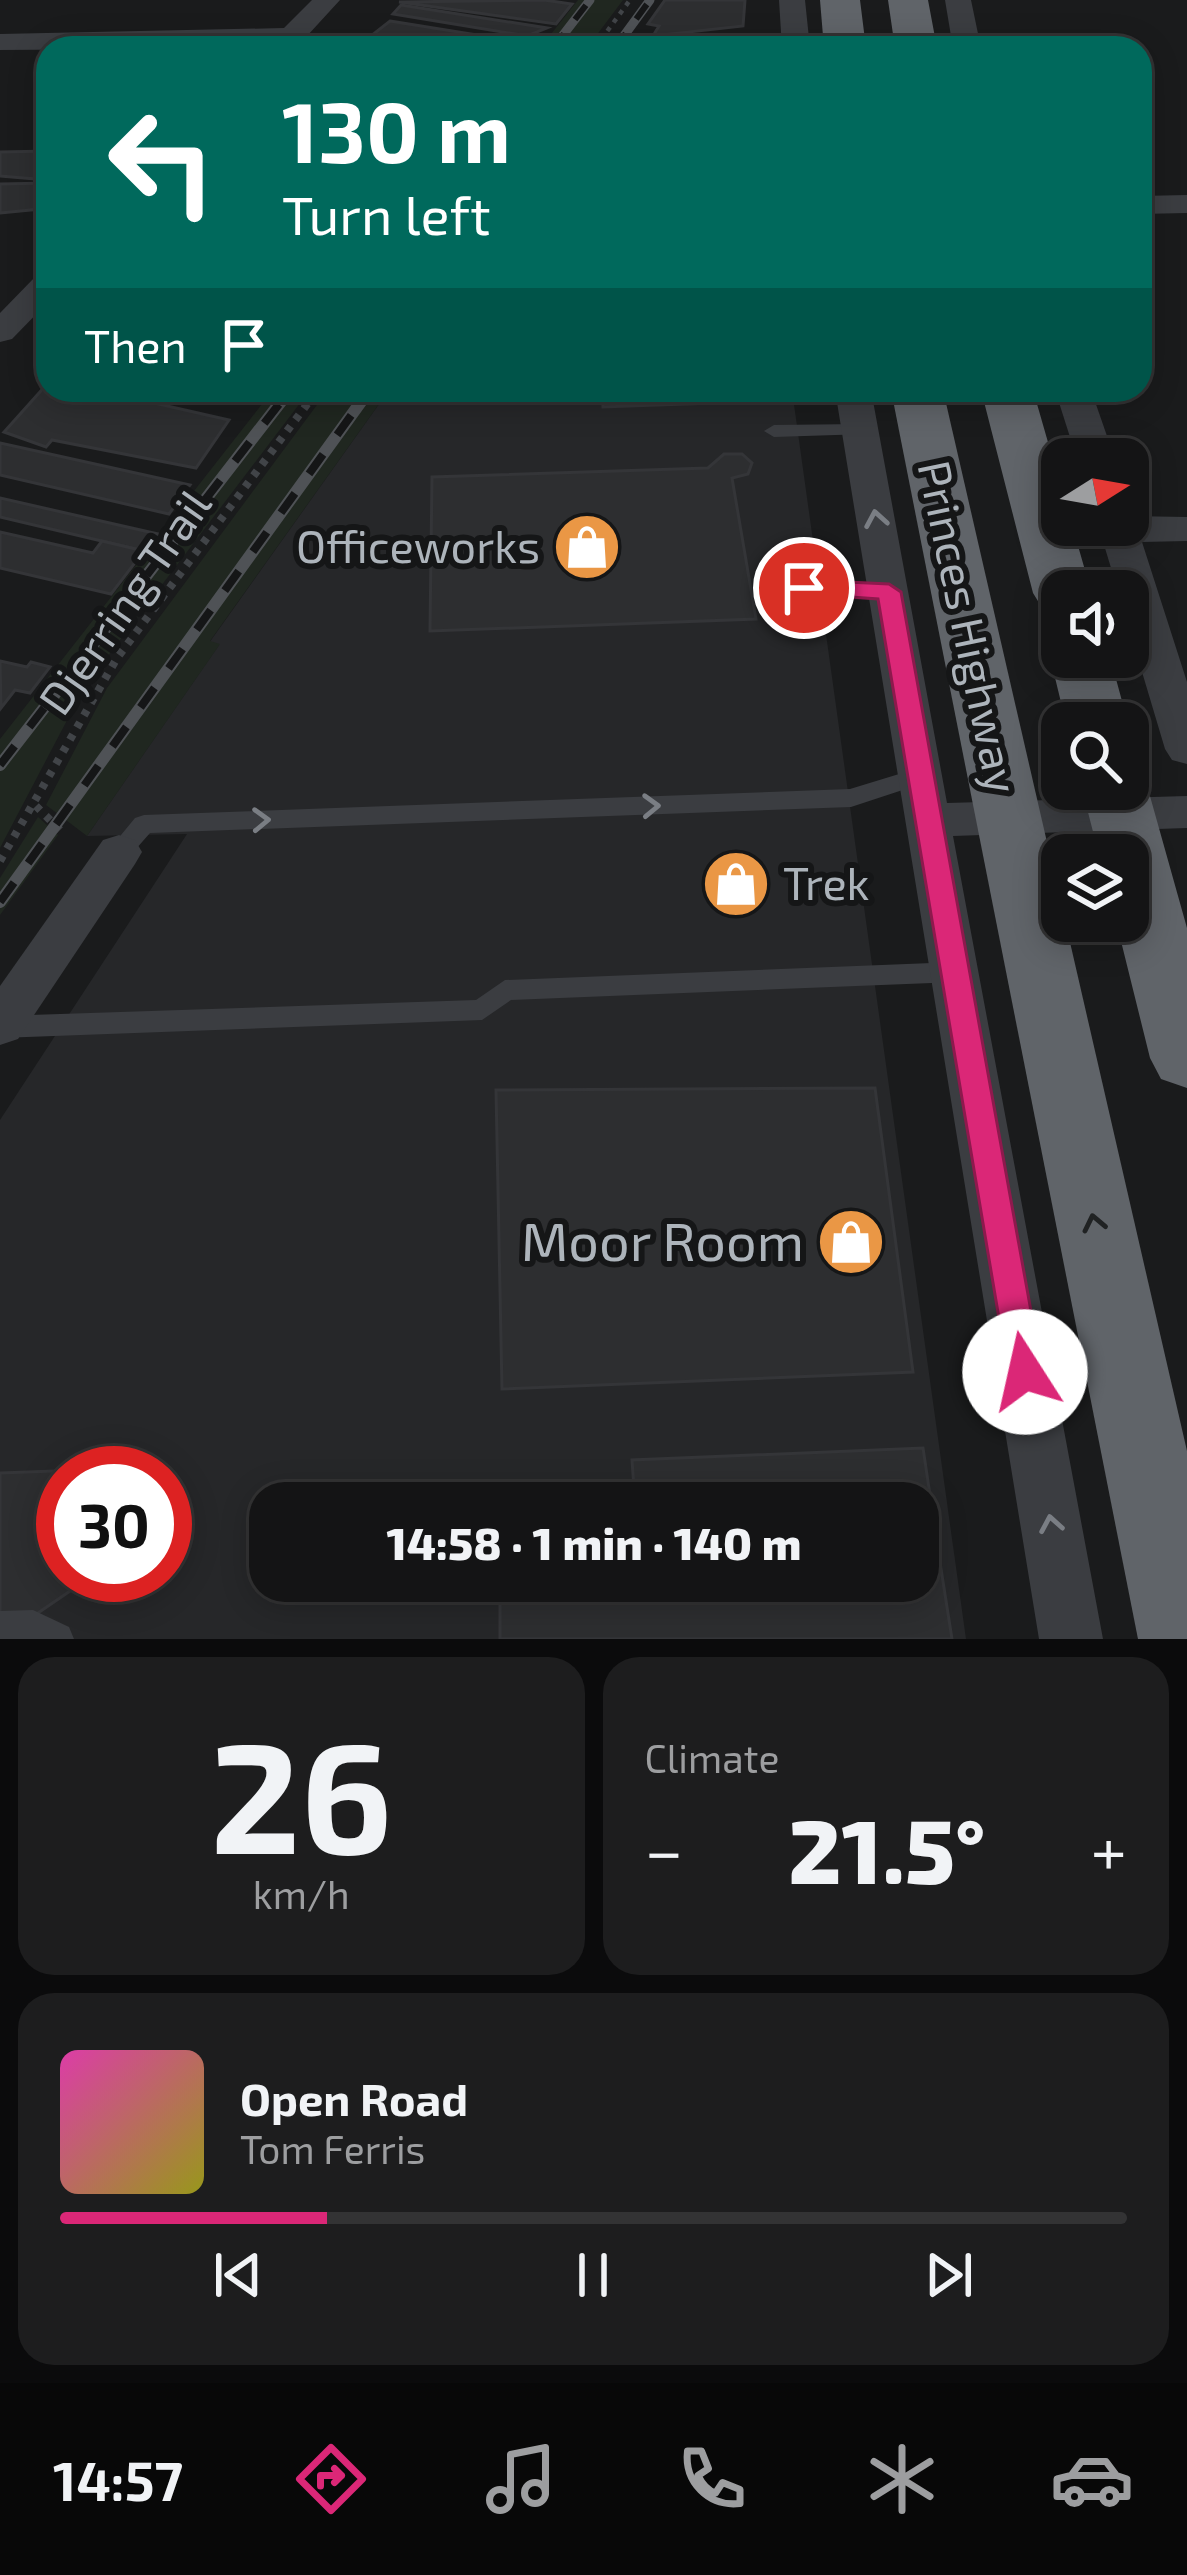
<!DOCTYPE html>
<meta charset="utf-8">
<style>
body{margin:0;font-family:"Exo 2",sans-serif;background:#1d1d1e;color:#f1f3f6;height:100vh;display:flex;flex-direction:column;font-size:45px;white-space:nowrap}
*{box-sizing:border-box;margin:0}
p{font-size:39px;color:#9d9ea0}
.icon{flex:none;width:66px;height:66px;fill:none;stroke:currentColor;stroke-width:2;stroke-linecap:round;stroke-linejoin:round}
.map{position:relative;height:1639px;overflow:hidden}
.side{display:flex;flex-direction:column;gap:18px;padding:18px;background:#0b0b0c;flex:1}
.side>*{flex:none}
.top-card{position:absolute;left:36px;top:36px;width:1116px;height:366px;border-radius:36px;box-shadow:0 6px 30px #0003,0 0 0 3px #333334;background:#00695c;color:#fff;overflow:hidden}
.needle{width:78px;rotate:79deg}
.controls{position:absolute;left:1041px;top:438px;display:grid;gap:24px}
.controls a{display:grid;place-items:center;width:108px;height:108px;border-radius:24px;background:#141415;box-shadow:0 6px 30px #0003,0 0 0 3px #333334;font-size:60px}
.speed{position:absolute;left:36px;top:1446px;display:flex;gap:24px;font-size:60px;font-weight:700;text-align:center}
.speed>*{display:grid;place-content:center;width:156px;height:156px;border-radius:50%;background:#141415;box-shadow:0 6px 30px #0003,0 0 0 3px #333334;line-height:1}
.speed .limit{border:18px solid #d22;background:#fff;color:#111}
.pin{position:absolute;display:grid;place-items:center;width:102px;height:102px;color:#fff;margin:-51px;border:6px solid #fff;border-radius:50%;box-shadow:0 3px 12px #0007}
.me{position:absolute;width:132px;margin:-66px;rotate:350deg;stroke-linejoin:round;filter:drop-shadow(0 0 9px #0008)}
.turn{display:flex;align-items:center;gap:42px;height:252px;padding:0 48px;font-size:54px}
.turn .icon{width:156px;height:156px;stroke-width:2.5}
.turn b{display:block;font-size:84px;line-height:102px}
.then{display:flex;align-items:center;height:114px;padding:0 48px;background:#0003;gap:24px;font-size:45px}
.big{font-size:90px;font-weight:800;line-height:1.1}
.side .tile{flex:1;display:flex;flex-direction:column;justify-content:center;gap:18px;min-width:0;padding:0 42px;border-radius:36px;background:#1d1d1e}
.side .dial{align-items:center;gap:0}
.dial b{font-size:156px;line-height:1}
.song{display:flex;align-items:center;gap:36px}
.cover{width:144px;height:144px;border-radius:18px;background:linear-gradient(135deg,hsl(320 70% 55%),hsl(60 70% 35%))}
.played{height:12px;border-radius:6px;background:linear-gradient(90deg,#db2777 25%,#333334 25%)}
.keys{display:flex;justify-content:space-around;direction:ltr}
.heat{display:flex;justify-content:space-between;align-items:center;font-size:66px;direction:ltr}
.side .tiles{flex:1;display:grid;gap:18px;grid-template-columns:1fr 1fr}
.tile:last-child{grid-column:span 2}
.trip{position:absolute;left:249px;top:1482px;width:690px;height:120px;border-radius:36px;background:#141415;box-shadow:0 6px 30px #0003,0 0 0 3px #333334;font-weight:800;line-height:120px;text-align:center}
.tab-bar{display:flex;height:192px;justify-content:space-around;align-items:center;background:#080808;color:#9d9ea0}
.tab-bar .icon{width:84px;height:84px}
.tab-bar .active{color:#db2777}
.tab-bar b{font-size:54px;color:#f1f3f6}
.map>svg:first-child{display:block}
.built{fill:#262729;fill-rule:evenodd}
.green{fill:#202720}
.building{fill:#2d2e30;stroke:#343538;stroke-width:3}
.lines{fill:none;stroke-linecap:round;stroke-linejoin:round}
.path-far1{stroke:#414448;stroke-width:4.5;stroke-dasharray:4.5 6;stroke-linecap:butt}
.path{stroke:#414448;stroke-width:8;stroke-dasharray:6 8;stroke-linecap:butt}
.service{fill:#3b3d41;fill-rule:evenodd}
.minor{fill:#3b3d41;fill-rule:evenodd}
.trunk{fill:#606469;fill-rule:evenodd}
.rail-far1-casing{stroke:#4f5256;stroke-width:9}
.rail-casing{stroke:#4f5256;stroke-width:12}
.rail-far1{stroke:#151617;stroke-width:6;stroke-dasharray:18;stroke-linecap:butt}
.rail{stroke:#151617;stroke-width:8;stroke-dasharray:24;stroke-linecap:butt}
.oneway{stroke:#7a7e84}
.oneway2{stroke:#202223}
.route{fill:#db2777;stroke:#8e194d;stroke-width:3}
.labels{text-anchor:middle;stroke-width:12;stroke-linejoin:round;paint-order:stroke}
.poi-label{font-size:45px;fill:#adb4bb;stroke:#151617;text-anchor:end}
.street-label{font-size:45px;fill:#adb4bb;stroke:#151617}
.near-poi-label{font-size:54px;fill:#adb4bb;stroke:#151617;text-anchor:end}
</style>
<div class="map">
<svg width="1187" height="1639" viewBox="0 0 1187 1639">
<rect width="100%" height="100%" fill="#1a1b1c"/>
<!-- built -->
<path class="built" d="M389 390H792L966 1639H0V1120L187 834 87 836 219 645 209 643ZM63 1473H165V1575H63ZM270 1503H918V1581H270Z"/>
<!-- green -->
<g class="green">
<path d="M578 0H623L587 48H540Z"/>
<path d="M273 390H310L85 686 0 848V739Z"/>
<path d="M328 390H389L210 641 220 644 87 836 46 805 107 688Z"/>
<path d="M38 817 58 835 0 915V878Z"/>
</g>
<!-- building -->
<g class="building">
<path d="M544 0 572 4 556 24 399 2Z"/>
<path d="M665 0H745L743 26 653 36 659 26 648 24Z"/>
<path d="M401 5 547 28 527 36 393 14Z"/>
<path d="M390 21 539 45 422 48 367 39Z"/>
<path d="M648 41 745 42V48H643Z"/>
<path d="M48 151V180L0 176V152Z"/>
<path d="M48 183 40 209 0 213V184Z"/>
<path d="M48 383V390H97L229 420 196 468 52 440 46 447 4 432Z"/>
<path d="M602 390H766L768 401 603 407Z"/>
<path d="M0 443 190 485 169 514 0 475Z"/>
<path d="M724 454H742L752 463 748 474 732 478 756 619 430 631 432 477 708 468Z"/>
<path d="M0 498 158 534 144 551 0 517Z"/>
<path d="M0 532 93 553 102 541 144 551 111 594 0 568Z"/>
<path d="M0 661 27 667 31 662 50 667 30 693 15 690 1 708Z"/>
<path d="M875 1088 913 1372 502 1389 496 1090Z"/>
<path d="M923 1448 939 1556 918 1557V1503H635L632 1460Z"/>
<path d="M108 1469 107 1473H63V1575L92 1576 32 1617 0 1619V1473Z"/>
<path d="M939 1556 952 1639H500V1581H918V1557Z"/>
</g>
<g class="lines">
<!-- path-far1 -->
<g class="path-far1">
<path d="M595 48 630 0"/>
<path d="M309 402 318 390"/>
</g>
<!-- path -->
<g class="path">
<path d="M36 806 65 835"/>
<path d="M0 861 117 658 311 399"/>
</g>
<!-- service -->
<g class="service">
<path d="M860 424 870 430 867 434 774 437 764 431 774 425Z"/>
<path d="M804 581 889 585 900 592 889 599 796 593 793 588Z"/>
<path d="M922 767 930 769 934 775 930 781 851 807 150 833 128 858H110L107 852 135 818 144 815 850 789Z"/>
<path d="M957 962 966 965 970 972 966 979 957 982 511 1000 482 1020 0 1038V1016L476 1000 505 980Z"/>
<path d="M33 1610 69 1627 74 1639H0V1611Z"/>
</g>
<!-- minor -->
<g class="minor">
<path d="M312 0H340L296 48 0 50V34L284 28Z"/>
<path d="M779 0H805L810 48H782Z"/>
<path d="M945 0H971L981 48H953Z"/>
<path d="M1187 195V213L1140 214V196Z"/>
<path d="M48 273V302L12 339 0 342V313L36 276Z"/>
<path d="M835 390H871L947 803 1187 796V828L953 836 1103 1639H1039Z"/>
<path d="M1055 390H1091L1115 459H1077Z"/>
<path d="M1128 516 1187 517V541L1142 542 1187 682V764L1172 760 1165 749 1128 625V591H1118L1098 525H1128Z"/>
<path d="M119 835 135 840 142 852 135 864 18 1039 0 1045V986L103 840Z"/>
</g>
<!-- trunk -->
<g class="trunk">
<path d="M820 0H860L866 48H824Z"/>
<path d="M888 0H928L937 48H895Z"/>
<path d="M891 390H943L1187 1451V1639H1138Z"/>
<path d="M981 390H1033L1062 491V525H1072L1091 591H1062V612L1041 606 1033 593Z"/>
<path d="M1062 642V657H1110L1128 723V724L1066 723 1050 657Z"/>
<path d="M1128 769 1138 772 1148 789 1187 928V1088L1161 1079 1150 1058 1116 921H1128V855H1099L1082 789H1128Z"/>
</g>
<defs>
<g id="rail-far1">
<path d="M553 48 590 0"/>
<path d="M615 48 650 0"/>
<path d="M281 402 290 390"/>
<path d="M360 402 369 390"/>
</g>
<g id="rail">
<path d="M0 765 283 399"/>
<path d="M0 902 363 399"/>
</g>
</defs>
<!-- rail-far1 casing -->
<use href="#rail-far1" class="rail-far1-casing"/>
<!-- rail casing -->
<use href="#rail" class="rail-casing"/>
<!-- rail-far1 -->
<use href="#rail-far1" class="rail-far1"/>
<!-- rail -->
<use href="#rail" class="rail"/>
</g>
<!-- one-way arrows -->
<defs><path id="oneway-chevron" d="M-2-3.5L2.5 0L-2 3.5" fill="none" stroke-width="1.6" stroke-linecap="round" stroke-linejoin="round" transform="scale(3)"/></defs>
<g class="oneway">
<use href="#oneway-chevron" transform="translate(876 519) rotate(-100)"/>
<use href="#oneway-chevron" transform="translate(651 806) rotate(-2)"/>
<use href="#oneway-chevron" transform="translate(261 820) rotate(-2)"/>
<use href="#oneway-chevron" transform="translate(1051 1524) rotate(-100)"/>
</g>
<use class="oneway2" href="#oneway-chevron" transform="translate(1094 1223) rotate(-102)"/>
<!-- route -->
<path class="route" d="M804 580 889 584 901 592 1042 1372 1037 1384 1025 1388 1013 1384 1008 1372 878 599 795 593V582Z"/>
<!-- icons -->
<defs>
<symbol id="shop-disc" viewBox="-11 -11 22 22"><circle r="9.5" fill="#ea9745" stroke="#151617"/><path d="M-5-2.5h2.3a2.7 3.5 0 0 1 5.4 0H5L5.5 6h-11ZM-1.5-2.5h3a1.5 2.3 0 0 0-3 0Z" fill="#fff"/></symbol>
</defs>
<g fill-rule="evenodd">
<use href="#shop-disc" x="549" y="509" width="76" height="76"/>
<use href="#shop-disc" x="698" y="846" width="76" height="76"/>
<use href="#shop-disc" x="813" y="1204" width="76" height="76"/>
</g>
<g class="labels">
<!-- poi labels -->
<g class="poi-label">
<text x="540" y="563">Officeworks</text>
<text x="783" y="900" text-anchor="start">Trek</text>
</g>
<!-- street labels -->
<g class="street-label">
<text transform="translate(125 602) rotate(-55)" y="16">Djerring Trail</text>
<text transform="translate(968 627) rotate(78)" y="16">Princes Highway</text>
</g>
<!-- near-poi labels -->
<g class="near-poi-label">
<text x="804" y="1261">Moor Room</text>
</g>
</g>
</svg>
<div class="controls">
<a><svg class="needle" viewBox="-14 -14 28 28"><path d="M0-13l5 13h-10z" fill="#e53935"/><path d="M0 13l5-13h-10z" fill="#9d9ea0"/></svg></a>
<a><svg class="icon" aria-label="sound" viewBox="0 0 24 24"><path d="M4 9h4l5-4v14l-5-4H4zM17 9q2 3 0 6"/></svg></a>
<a><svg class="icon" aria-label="search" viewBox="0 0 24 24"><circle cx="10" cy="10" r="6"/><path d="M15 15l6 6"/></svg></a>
<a><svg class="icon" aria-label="layers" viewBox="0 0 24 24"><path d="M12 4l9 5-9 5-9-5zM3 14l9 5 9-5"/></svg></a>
</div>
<div class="speed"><div class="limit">30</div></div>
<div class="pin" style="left:804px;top:588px;background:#d93025"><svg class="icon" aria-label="arrive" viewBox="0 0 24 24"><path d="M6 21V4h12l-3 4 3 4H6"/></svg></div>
<svg class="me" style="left:1025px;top:1372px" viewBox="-20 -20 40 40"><circle r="19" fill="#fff"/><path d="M0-13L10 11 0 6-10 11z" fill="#db2777"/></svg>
<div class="trip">14:58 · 1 min · 140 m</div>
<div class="top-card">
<div class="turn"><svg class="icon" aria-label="left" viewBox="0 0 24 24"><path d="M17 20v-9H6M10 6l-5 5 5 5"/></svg><div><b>130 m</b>Turn left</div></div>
<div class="then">Then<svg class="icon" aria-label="arrive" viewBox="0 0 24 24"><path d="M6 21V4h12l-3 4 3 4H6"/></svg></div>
</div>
</div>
<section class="side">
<div class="tiles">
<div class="tile dial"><b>26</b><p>km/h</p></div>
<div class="tile"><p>Climate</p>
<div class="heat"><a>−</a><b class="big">21.5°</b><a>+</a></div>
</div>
<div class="tile">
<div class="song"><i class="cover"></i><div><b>Open Road</b><p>Tom Ferris</p></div></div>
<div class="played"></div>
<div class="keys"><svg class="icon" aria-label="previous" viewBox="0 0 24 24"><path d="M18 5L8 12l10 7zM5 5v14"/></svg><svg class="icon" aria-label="pause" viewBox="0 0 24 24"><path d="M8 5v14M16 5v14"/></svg><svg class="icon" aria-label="next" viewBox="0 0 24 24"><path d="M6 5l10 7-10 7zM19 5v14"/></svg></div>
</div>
</div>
</section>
<nav class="tab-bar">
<b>14:57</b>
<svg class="icon active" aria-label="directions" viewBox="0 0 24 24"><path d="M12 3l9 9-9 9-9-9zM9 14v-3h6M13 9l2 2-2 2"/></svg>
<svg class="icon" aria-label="music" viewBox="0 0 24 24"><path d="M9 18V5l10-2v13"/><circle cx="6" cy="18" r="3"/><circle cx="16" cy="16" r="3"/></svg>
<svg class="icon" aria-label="phone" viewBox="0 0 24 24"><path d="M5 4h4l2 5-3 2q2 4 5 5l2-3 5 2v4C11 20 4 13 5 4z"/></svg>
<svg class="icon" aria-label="climate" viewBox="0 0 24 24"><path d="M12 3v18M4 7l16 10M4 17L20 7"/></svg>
<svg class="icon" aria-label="car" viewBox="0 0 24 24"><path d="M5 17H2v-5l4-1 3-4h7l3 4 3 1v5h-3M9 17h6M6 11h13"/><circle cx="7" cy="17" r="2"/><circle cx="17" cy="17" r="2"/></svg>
</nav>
